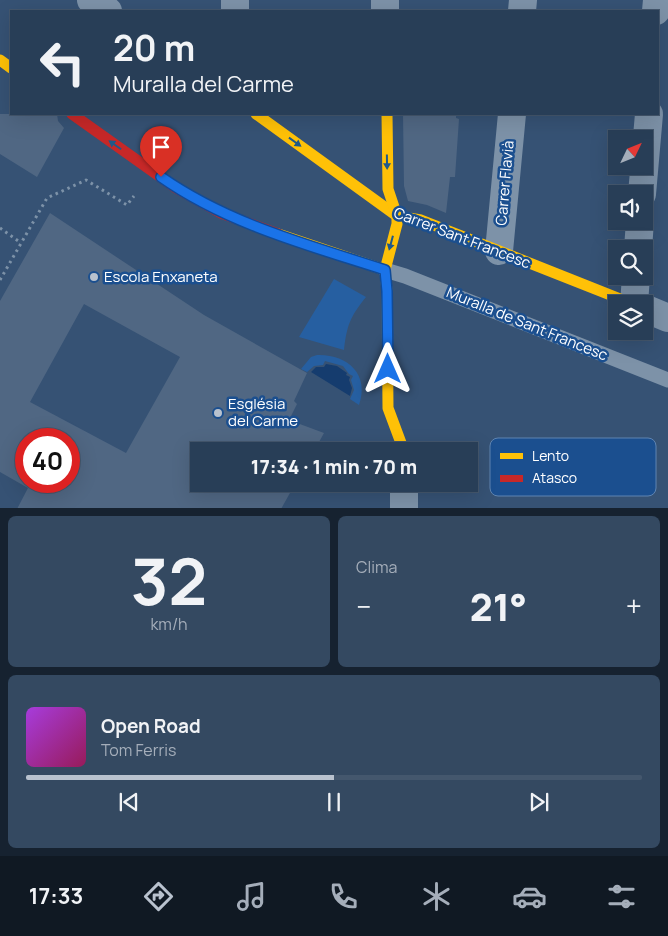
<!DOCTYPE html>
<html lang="es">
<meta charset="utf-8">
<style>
body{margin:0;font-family:Manrope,sans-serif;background:#344961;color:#f1f3f6;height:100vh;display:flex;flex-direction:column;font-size:19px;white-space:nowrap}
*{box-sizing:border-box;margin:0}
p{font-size:16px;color:#a5aeba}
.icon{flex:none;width:28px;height:28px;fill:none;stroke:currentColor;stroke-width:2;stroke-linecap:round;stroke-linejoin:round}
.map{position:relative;height:508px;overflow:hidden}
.panel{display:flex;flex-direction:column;gap:8px;padding:8px;background:#162230;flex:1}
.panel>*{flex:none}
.banner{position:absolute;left:10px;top:10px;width:649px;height:105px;border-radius:0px;box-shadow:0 5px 20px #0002,0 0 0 1px #44576d;background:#283e57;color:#f1f3f6;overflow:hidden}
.needle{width:32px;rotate:47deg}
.fabs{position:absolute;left:608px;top:130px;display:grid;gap:10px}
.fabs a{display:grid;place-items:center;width:45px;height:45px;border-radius:0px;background:#283e57;box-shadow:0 5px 20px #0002,0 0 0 1px #44576d;font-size:25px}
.speed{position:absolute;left:15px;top:428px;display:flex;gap:10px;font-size:25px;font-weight:700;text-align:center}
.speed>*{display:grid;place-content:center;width:65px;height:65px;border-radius:50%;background:#283e57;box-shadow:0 5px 20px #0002,0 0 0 1px #44576d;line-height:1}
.speed .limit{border:8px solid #d22;background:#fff;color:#111}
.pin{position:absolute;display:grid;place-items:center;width:42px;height:42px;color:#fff;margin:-51px -21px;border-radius:50% 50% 50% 0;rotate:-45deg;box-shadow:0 0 5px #0007}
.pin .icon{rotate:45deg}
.me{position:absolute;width:55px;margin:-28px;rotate:0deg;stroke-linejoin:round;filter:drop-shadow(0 0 4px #0008)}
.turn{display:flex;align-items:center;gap:18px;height:105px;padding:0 20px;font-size:22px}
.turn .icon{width:65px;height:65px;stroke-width:2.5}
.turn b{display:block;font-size:35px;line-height:42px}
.big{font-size:38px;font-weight:800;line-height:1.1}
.panel .widget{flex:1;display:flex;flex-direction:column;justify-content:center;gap:8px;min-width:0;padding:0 18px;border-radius:8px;background:#344961}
.panel .dial{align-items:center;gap:0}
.dial b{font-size:65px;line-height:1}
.song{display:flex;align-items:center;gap:15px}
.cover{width:60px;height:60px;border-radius:8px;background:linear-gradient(135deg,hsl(280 70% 55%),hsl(330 70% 35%))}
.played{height:5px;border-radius:2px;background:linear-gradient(90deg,#b9c2ce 50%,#44576d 50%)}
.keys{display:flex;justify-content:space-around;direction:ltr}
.heat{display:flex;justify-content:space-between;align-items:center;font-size:28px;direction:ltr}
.panel .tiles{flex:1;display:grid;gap:8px;grid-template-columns:1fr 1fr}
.widget:last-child{grid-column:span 2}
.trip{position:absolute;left:190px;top:442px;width:288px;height:50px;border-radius:0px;background:#283e57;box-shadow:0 5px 20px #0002,0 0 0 1px #44576d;font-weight:800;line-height:50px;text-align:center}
.dock{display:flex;height:80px;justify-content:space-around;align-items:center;background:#101923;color:#a5aeba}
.dock .icon{width:35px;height:35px}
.dock .on{color:#b9c2ce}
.dock b{font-size:22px;color:#f1f3f6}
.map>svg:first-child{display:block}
.green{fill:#265fa1}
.water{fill:#153c6e}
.building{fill:#506783;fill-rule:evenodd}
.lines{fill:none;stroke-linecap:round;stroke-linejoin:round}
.path{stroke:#7d92a8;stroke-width:3;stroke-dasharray:2.5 4;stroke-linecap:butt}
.lane{stroke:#7d92a8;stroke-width:15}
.street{stroke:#7d92a8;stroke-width:28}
.slow{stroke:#ffc107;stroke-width:11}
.jam{stroke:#c62828;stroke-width:11}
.oneway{fill:#205989}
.route-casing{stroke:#114b97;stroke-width:12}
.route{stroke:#1a73e8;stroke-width:9}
.poi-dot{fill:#b9c2ce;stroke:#1b4f8f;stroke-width:2}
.labels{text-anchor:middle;stroke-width:5;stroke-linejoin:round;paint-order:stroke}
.street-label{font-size:15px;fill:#fff;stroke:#1b4f8f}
.poi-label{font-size:15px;fill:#fff;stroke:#1b4f8f;text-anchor:start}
.key{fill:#1b4f8f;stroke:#5f84b1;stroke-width:1}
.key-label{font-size:14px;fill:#fff}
</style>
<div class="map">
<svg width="668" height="509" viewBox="0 0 668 509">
<rect width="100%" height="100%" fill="#365274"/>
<!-- green -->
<g class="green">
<path d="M334 279 366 297C350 317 347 325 344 350L299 337Z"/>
<path d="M317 355C347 354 370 374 359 405L350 399 354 390 351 380 353 376 349 374 343 366 325 361 323 365 314 366 307 372 301 369 311 357Z"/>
</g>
<!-- water -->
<path class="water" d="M326 364 337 366 347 373 346 375 350 377 349 380 352 388 350 396 311 372 316 367H324Z"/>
<!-- building -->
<g class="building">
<path d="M0 114H57L58 121 64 128 37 177 0 154Z"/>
<path d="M403 114H456V118L459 119 455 177H450L446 213 427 205 408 201 404 186Z"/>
<path d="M50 213 204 315 307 373 294 401 297 404 289 420 324 433 314 451H199V484H295L281 509H17L28 488 0 472V301ZM84 304 180 357 126 453 30 402ZM26 439H69V481H26Z"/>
</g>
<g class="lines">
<!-- path -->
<g class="path">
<path d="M0 228 21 243"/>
<path d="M0 280 47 198 86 180 127 205 134 196"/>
</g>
<!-- lane -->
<path class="lane" d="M385 270 405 276 668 380"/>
<!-- street -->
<g class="street">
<path d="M91 0 108 11"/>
<path d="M235 0V11"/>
<path d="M385 0V11"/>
<path d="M522 11 523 0"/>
<path d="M656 11 657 0"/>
<path d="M642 194 649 114"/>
<path d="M638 249 640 221"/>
<path d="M499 251 512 114"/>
<path d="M634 304 636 276"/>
<path d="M644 308 668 318"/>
<path d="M404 484V509"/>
</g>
<!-- slow -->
<g class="slow">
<path d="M0 60 11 68"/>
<path d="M256 114 397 216 421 220 633 304"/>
<path d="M387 114 388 189 397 216V224L385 270 387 291 388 408 404 451"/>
<path d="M278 234 385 270"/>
</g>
<!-- jam -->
<path class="jam" d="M72 114 176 188 221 213 278 234"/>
</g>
<!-- one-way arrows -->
<defs><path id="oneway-solid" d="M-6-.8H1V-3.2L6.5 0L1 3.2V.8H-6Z" transform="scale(1.25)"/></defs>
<g class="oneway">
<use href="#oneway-solid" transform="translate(295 142) rotate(36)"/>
<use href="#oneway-solid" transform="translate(115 145) rotate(-145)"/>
<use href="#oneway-solid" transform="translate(387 162) rotate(89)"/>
<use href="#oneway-solid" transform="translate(391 243) rotate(105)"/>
</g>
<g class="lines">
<defs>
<path id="route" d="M161 177C228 224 308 245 385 270L387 291 388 369"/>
</defs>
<!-- route casing -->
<use href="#route" class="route-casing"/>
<!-- route -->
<use href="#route" class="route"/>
</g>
<!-- markers -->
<g class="poi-dot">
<circle cx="94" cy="277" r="5"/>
<circle cx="218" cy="413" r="5"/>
</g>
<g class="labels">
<!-- street labels -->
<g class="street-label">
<text transform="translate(505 183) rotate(-85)" y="5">Carrer Flavià</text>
<text transform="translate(462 238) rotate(21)" y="5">Carrer Sant Francesc</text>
<text transform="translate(527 324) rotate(22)" y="5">Muralla de Sant Francesc</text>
</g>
<!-- poi labels -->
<g class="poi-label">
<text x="104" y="282">Escola Enxaneta</text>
<text x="228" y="409">Església<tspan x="228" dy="17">del Carme</tspan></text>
</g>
</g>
<!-- legend -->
<rect x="490" y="438" width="166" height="58" rx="8" class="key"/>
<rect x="500" y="453" width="23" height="6" fill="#ffc107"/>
<rect x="500" y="475" width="23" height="7" fill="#c62828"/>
<g class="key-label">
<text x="532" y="461">Lento</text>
<text x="532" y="483">Atasco</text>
</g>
</svg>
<div class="fabs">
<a><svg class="needle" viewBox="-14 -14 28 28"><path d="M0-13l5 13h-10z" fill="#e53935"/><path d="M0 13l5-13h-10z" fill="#a5aeba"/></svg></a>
<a><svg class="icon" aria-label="sound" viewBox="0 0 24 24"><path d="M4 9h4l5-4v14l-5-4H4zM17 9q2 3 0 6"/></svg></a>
<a><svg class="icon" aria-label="search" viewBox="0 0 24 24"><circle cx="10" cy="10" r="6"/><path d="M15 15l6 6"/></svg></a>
<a><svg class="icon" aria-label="layers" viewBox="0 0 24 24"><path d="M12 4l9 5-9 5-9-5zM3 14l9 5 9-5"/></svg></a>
</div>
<div class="speed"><div class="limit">40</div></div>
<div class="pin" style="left:161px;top:177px;background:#d93025"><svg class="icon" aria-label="arrive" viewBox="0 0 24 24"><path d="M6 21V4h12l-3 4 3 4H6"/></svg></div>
<svg class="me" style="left:388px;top:369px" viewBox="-20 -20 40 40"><path d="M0-17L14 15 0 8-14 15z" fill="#1a73e8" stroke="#fff" stroke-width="4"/></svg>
<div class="trip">17:34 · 1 min · 70 m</div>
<div class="banner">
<div class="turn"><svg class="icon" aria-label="left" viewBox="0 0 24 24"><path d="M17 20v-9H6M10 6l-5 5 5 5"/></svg><div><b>20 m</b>Muralla del Carme</div></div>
</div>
</div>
<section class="panel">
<div class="tiles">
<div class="widget dial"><b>32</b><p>km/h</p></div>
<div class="widget"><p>Clima</p>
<div class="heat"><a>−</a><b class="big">21°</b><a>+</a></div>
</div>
<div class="widget">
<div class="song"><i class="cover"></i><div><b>Open Road</b><p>Tom Ferris</p></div></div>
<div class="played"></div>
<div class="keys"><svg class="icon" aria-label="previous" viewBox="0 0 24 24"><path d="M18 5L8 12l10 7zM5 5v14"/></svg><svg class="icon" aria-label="pause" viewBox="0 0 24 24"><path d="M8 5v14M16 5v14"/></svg><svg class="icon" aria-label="next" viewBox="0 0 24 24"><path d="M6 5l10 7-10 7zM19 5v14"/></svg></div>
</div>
</div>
</section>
<nav class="dock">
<b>17:33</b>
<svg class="icon on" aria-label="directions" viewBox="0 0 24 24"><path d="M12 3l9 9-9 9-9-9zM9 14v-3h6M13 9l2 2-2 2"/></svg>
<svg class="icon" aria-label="music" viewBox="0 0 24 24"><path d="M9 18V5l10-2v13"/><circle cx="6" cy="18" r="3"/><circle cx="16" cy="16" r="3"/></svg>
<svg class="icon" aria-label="phone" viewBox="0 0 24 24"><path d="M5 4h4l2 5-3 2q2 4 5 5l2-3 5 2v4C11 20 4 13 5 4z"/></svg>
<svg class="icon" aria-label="climate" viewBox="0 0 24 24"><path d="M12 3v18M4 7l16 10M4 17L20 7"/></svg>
<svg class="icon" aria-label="car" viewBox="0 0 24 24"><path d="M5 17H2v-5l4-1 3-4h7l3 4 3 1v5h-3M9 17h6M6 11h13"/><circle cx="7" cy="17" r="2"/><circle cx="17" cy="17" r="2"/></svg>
<svg class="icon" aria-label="filters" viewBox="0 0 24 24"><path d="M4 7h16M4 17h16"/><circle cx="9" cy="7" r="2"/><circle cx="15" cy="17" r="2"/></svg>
</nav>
